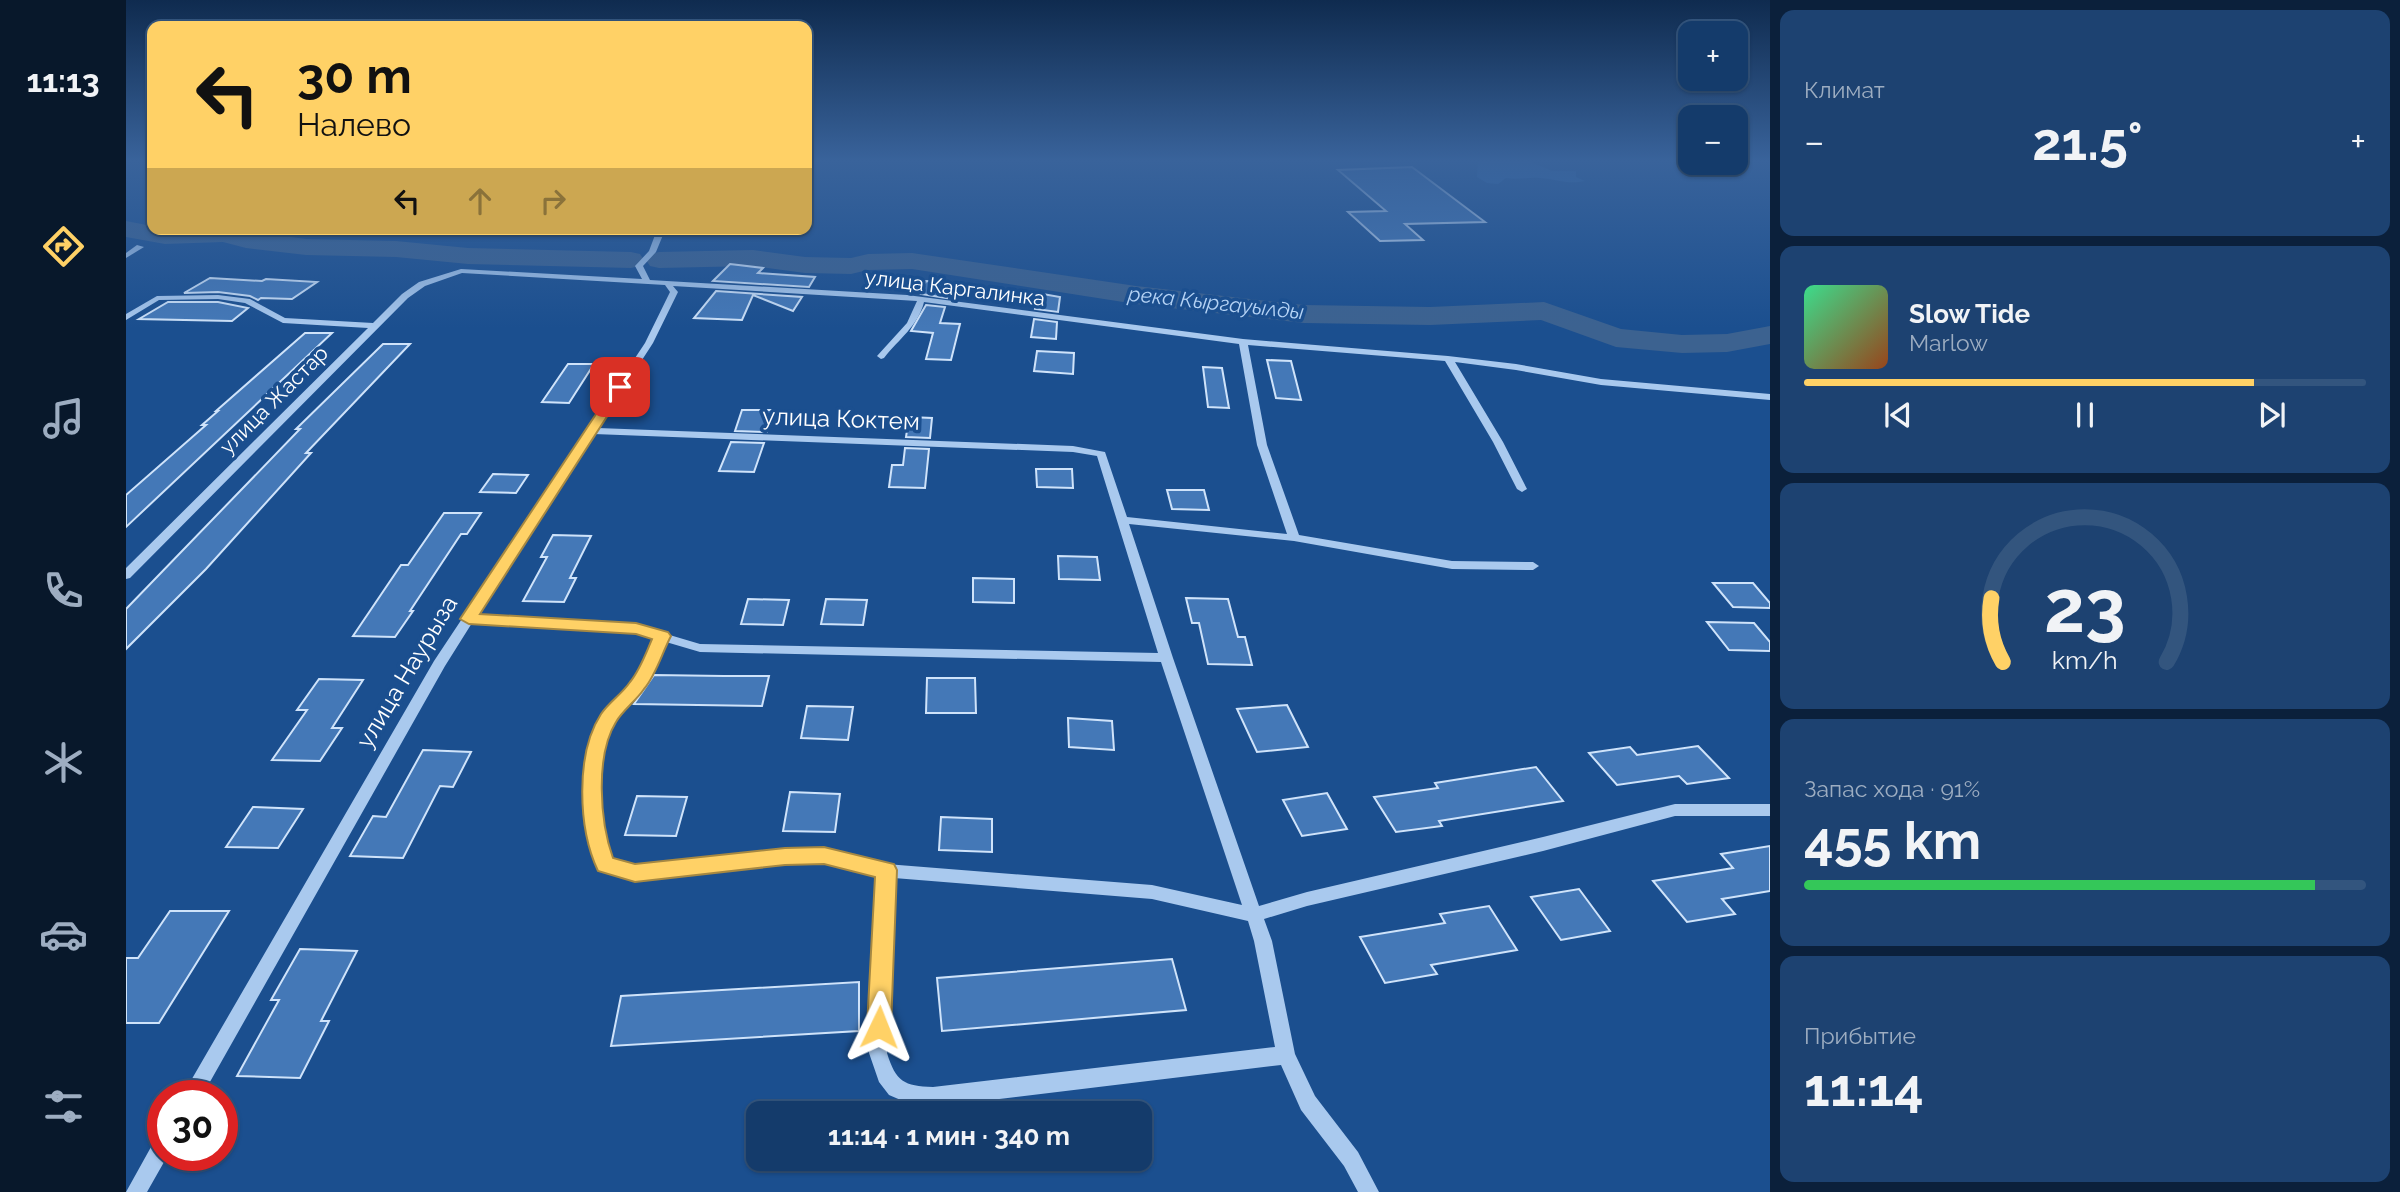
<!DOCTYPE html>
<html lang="ru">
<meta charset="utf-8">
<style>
body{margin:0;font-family:Raleway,sans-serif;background:#1d4271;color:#f1f3f6;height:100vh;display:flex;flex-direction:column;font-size:26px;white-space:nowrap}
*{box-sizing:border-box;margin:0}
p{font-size:23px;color:#9dadc1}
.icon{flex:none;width:38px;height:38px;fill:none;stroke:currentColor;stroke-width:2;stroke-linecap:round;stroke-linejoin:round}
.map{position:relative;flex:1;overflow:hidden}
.side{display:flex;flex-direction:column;gap:10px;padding:10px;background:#0b203b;width:630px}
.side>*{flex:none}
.hud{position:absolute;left:21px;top:21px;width:665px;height:214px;border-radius:14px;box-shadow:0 2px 5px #0004,0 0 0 2px #33557e;background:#ffd166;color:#111;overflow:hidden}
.controls{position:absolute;left:1552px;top:21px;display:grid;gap:14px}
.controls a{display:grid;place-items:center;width:70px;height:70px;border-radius:14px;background:#143b6b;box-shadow:0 2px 5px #0004,0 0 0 2px #33557e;font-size:35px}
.speed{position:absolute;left:21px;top:1080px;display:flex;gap:14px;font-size:35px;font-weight:700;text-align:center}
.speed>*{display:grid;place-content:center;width:91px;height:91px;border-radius:50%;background:#143b6b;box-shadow:0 2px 5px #0004,0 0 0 2px #33557e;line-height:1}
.speed .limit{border:10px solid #d22;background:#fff;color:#111}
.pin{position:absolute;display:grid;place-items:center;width:60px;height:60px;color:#fff;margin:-30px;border-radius:14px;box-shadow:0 4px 10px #0006}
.me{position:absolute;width:77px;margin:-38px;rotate:2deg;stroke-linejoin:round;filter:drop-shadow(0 0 5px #0008)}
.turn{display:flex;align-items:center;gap:24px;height:147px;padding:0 35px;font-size:32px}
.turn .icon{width:91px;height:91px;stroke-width:2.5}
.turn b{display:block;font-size:49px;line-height:60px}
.lanes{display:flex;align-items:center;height:66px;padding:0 35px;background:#0003;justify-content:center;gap:35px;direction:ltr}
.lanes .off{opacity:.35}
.big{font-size:52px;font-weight:700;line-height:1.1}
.side .card{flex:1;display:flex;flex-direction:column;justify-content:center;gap:10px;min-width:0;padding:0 24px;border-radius:14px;background:#1d4271}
.side .dial{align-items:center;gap:0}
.dial svg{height:182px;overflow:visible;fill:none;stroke:#33557e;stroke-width:7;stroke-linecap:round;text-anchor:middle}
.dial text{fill:#f1f3f6;stroke:none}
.song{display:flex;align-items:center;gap:21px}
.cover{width:84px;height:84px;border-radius:10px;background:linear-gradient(135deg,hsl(150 70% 55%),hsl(20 70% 35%))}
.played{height:7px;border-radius:4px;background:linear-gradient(90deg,#ffd166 80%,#33557e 80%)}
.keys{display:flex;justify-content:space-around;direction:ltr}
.heat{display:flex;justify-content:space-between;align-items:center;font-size:38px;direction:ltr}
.charge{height:10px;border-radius:5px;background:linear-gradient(90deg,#34c759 91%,#33557e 0)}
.trip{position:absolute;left:620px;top:1101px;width:406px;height:70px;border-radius:14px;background:#143b6b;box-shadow:0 2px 5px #0004,0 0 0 2px #33557e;font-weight:700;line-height:70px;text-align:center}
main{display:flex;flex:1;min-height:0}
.dock{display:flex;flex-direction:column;width:126px;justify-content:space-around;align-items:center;background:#08182b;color:#9dadc1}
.dock .icon{width:49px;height:49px}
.dock .current{color:#ffd166}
.dock b{font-size:32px;color:#f1f3f6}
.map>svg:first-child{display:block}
.green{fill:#2e69ad}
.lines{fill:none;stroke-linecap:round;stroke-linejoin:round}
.river{fill:#3c6290;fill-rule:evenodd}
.building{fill:#4478b7;stroke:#cfe3fa;stroke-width:2}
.minor{fill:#a9c9ee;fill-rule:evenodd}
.route{fill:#ffd166;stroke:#a68842;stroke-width:2}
.labels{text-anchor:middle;stroke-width:7;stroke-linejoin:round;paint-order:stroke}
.far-street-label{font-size:21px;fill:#fff;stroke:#1b4f8f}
.far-water-label{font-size:21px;font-style:italic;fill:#b5d3f5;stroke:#1b4f8f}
.street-label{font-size:24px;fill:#fff;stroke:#1b4f8f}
</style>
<main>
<nav class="dock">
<b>11:13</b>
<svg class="icon current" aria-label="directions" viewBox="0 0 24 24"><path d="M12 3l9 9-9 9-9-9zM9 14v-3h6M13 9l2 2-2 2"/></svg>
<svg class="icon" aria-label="music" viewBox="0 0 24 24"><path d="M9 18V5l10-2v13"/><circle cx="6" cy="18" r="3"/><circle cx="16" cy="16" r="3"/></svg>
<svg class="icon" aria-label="phone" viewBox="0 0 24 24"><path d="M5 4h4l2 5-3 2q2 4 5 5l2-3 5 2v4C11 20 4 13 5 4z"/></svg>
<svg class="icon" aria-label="climate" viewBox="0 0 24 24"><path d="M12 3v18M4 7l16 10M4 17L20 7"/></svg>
<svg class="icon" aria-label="car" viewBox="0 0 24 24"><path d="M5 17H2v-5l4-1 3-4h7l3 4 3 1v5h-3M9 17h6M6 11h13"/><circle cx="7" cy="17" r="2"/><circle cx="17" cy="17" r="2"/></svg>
<svg class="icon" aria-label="filters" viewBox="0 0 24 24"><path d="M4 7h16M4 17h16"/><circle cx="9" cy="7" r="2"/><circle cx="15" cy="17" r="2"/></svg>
</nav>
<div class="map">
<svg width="1644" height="1192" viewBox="0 0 1644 1192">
<rect width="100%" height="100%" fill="#1b4f8f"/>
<!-- green -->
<path class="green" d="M1352 161H1403L1426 171H1450V177L1459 181C1442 185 1431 179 1414 178 1402 177 1392 180 1380 178L1372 184 1361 183 1351 177Z"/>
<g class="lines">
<!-- river -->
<g class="river">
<path d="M0 221 26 226V229H109L180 239 270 241 342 248 505 252 514 254 518 260 514 266 505 268 342 264 270 257 180 255 120 248 97 242 39 244 0 237Z"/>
<path d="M627 250 679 257 725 258 742 254 786 253 1010 286 1178 305 1304 307 1418 302 1495 329 1556 335 1601 334 1644 326V344L1601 352 1556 353 1490 347 1415 320 1304 325 1178 323 1010 304 786 269 742 270 725 274 679 273 627 266 533 268 524 266 520 260 524 254 533 252Z"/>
</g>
</g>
<!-- building -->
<g class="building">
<path d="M1286 167 1359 222 1279 224 1297 240 1254 241 1222 212 1260 211 1212 170Z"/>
<path d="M604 264 637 268 632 273 689 277 683 287 587 281Z"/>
<path d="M84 278 136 281 140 279 191 282 166 299 135 298 132 300 124 296 92 292 58 293Z"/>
<path d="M800 281 825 282 821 298 795 294Z"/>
<path d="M590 291 676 297 667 311 627 295 616 320 568 318Z"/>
<path d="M911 293 934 297 932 312 909 309Z"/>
<path d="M42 302H92L122 308 106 321 13 319Z"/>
<path d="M800 305 819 307 814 323 834 324 825 360 800 359 807 333 785 331Z"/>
<path d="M908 319 931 322 930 339 905 337Z"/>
<path d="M179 333H206L0 527V495L80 425H76L92 411H90Z"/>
<path d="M257 344H284L180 453H185L80 569 0 649V609L174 429H170Z"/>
<path d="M911 351 948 353 947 374 908 371Z"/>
<path d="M1141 360 1165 361 1175 400 1150 398Z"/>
<path d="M442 364H468L443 403 416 402Z"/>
<path d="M1077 367 1096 368 1103 408 1082 407Z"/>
<path d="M616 410H648L641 432 609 431Z"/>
<path d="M783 417 806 418 804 438 780 437Z"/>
<path d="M605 442 638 443 628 472 593 471Z"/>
<path d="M779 448 803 449 799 488 763 487 766 465H777Z"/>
<path d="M910 469H946L947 488 911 487Z"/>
<path d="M367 474 402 475 390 493 354 492Z"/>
<path d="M1041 490H1078L1083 510 1046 509Z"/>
<path d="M318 513H355L341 534H335L284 611H287L269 637 227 636 275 565H282Z"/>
<path d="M427 535 465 536 444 578H450L438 602 397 601 421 557H415Z"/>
<path d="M932 556 971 557 974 580 933 579Z"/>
<path d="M847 578 888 579V603L847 602Z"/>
<path d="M1587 583H1627L1644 603V608L1607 607Z"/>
<path d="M1060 598 1102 599 1112 637H1119L1126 665 1082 664 1073 623H1066Z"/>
<path d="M622 599 663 600 657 625 615 624Z"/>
<path d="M700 599 741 600 737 625 695 624Z"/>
<path d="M1581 622 1628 623 1644 642V651L1603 650Z"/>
<path d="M528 675 598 676H643L636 706 508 704Z"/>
<path d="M801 678H849L850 713H800Z"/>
<path d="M193 679 237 680 206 728H216L194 761 146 760 181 710H171Z"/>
<path d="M1161 705 1182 747 1131 752 1111 709Z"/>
<path d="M681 706 727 707 722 740 675 738Z"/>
<path d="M942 718 986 721 988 750 943 747Z"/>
<path d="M1572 746 1603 778 1561 784 1553 776 1491 785 1463 753 1504 747 1511 755Z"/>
<path d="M297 750 345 752 327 787 314 786 277 858 224 856 247 816 260 817Z"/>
<path d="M1410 767 1437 801 1313 821 1316 826 1270 832 1248 797 1312 788 1309 783Z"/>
<path d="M664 792 714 794 709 832 657 831Z"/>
<path d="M1201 793 1221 829 1176 836 1157 800Z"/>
<path d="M511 796 561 797 550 836 499 835Z"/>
<path d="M127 807 177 809 152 848 100 847Z"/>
<path d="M815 817 866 819V852L813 850Z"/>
<path d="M1644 846V891L1596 899 1609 914 1561 922 1527 881 1607 868 1595 854Z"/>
<path d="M1453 889 1484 931 1435 940 1405 897Z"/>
<path d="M1363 906 1391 950 1305 965 1311 974 1259 983 1234 937 1319 923 1314 914Z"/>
<path d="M44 911H103L33 1023H0V958H12Z"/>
<path d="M174 949 231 951 195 1021H203L174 1078 111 1076 153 1000H145Z"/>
<path d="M1046 959 1060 1010 816 1031 811 978Z"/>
<path d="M733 982V1031L485 1046 495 996Z"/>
</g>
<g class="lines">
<!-- minor -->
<g class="minor">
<path d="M527 229H534L537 235 530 252 517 266 524 280 781 295 1117 339 1322 356 1390 364 1475 379 1644 394V400L1475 385 1390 370 1329 362 1377 442 1401 489 1396 492 1391 489 1367 442 1319 361 1122 345 1141 445 1173 535 1326 561 1407 562 1413 566 1407 570 1326 569 1168 541 1003 524 1047 658 1133 906 1181 892 1417 837 1549 804H1644V816H1549L1417 851 1181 906 1138 919 1146 941 1169 1054 1189 1096 1232 1152 1253 1192H1232L1218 1166 1175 1110 1155 1065 807 1107 784 1104 763 1095 753 1082 743 1053 752 876 698 862 659 863 509 880 473 869C452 825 451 754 478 714 485 703 496 696 504 686 515 673 521 655 528 639L510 633 346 623 319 666 76 1096H56L308 661 519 343 544 292 539 285 336 273 299 286 282 298 4 578 0 579V568L242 328 157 323 119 303 92 299 33 300 0 320V314L31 296 92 295 124 299 159 318 247 323 276 294 293 282 335 269 516 279 509 266 523 251 529 235ZM547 286 791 301 781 323 751 356 755 359 758 358C773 339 792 326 798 302L1113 344 1131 445 1161 534 1001 517 979 452 947 446 472 428 527 343 552 292ZM468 434 947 452 971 456 1032 653 574 644 510 625 351 615ZM540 642 574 652 1035 662 1116 905 1026 885 760 864 698 848 659 849 509 866 485 859C472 819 464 755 490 718 496 709 505 703 512 694 525 679 532 660 540 642ZM768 878 1026 899 1122 921 1128 941 1149 1047 807 1087C778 1086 770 1082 761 1053Z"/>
<path d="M11 245 18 247 0 258V253Z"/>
<path d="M37 1135V1155H42L21 1192H0L30 1138Z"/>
</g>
</g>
<!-- sky -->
<linearGradient id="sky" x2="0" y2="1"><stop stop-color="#0f2b4f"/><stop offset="0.49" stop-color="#39639b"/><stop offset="1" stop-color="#39639b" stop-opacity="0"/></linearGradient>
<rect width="1644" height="328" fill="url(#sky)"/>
<!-- route -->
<path class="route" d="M494 383 500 387 354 614 510 623 542 632 545 636C536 653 530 675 518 689 510 701 497 710 490 722 469 756 474 822 487 858L509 864 659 848 698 847 768 864 771 870 765 1027 762 1035 753 1039 745 1035 741 1027 749 877 698 864 659 865 509 882 472 871C452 829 449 754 475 714 483 702 496 694 504 682 514 670 520 653 526 639L510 634 343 624 334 619 488 387Z"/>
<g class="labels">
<!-- far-street labels -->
<g class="far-street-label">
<text transform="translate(829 288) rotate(7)" y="7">улица Каргалинка</text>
<text transform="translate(148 400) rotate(-45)" y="7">улица Жастар</text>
</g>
<!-- far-water labels -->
<g class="far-water-label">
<text transform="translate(1090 303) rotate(6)" y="7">река Кыргауылды</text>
</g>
<!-- street labels -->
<g class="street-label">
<text transform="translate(715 419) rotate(2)" y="8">улица Коктем</text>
<text transform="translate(281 672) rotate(-59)" y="8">улица Наурыза</text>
</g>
</g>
</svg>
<div class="controls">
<a>+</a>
<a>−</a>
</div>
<div class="speed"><div class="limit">30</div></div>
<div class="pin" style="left:494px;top:387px;background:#d93025"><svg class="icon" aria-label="arrive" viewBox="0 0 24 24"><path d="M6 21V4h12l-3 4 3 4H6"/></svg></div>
<svg class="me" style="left:753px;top:1027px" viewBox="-20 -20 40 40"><path d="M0-17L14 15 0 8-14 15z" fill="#ffd166" stroke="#fff" stroke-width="4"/></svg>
<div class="trip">11:14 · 1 мин · 340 m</div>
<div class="hud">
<div class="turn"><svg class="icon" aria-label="left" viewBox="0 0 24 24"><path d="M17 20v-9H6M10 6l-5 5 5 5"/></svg><div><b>30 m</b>Налево</div></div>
<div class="lanes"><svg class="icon" aria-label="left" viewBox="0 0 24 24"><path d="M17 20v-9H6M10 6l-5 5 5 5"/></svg><svg class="icon off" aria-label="ahead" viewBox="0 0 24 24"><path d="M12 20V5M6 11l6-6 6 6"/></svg><svg class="icon off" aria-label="right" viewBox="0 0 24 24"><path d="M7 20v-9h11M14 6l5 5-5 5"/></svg></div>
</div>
</div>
<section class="side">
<div class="card"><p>Климат</p>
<div class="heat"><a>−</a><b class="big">21.5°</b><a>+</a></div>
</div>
<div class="card">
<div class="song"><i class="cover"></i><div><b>Slow Tide</b><p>Marlow</p></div></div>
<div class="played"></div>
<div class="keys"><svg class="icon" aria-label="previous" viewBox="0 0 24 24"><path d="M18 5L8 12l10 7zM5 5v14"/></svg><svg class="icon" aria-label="pause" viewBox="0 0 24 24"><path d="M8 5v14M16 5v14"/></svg><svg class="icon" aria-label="next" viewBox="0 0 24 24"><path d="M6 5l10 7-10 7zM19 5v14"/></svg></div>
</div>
<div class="card dial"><svg viewBox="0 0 100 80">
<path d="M14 69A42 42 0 1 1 86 69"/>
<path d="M14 69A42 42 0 0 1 9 41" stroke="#ffd166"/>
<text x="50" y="56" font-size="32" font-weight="700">23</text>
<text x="50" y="72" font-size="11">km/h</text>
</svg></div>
<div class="card"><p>Запас хода · 91%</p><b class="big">455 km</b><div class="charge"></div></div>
<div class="card"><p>Прибытие</p><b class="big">11:14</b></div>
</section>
</main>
